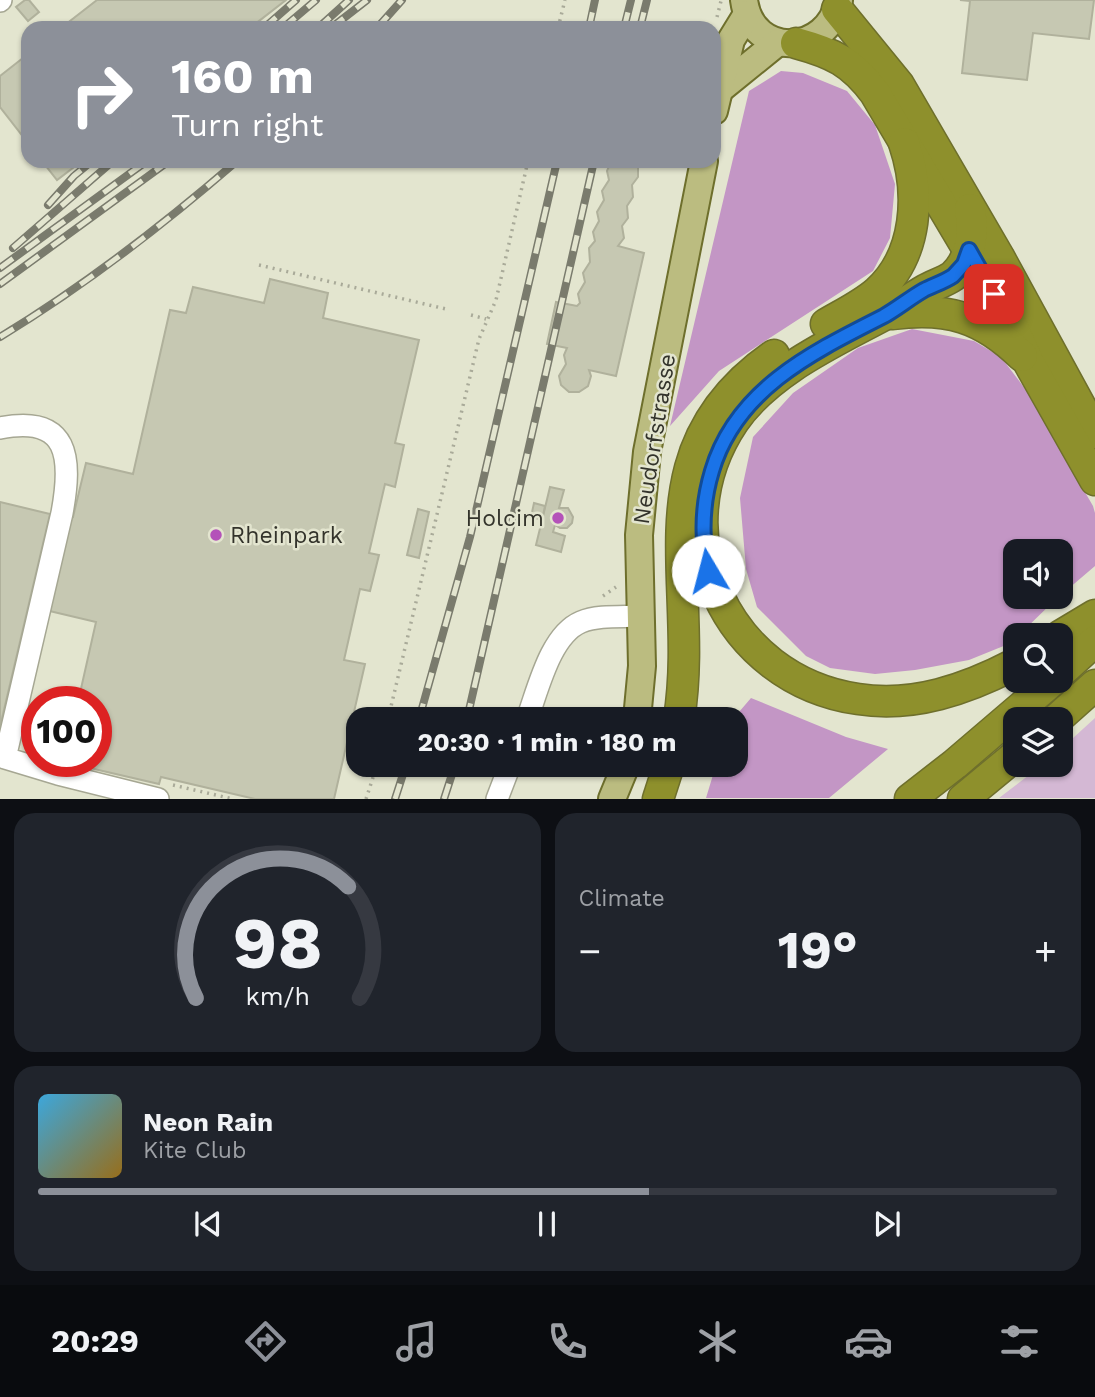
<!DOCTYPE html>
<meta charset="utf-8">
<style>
body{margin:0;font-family:"Work Sans",sans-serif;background:#20242c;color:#f1f3f6;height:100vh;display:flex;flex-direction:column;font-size:26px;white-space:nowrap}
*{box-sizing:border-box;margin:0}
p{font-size:23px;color:#9ea1a6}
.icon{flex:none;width:38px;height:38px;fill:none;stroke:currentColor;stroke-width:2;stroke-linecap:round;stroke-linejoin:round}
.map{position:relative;height:799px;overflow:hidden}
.panel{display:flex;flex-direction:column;gap:14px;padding:14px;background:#0d0f14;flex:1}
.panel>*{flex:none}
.hud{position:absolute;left:21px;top:21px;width:700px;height:147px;border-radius:21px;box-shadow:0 2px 5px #0004;background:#8c9099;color:#fff;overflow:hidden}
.buttons{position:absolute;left:1003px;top:539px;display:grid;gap:14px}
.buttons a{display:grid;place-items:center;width:70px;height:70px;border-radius:14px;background:#171b24;box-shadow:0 2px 5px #0004;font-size:35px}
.speed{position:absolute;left:21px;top:686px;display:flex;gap:14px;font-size:35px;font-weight:700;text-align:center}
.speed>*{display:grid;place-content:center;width:91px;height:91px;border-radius:50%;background:#171b24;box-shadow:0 2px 5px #0004;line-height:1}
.speed .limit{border:10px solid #d22;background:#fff;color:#111}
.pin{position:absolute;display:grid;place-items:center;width:60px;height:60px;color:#fff;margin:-30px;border-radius:14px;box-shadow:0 4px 10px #0006}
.me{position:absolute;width:77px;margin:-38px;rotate:352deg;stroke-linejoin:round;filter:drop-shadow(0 0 5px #0008)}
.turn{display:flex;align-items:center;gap:24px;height:147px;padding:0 35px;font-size:32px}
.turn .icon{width:91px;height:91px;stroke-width:2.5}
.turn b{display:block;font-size:49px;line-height:60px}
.big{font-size:52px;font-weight:700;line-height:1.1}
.panel .card{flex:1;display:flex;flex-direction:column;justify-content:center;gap:10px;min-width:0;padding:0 24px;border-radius:21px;background:#20242c}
.panel .dial{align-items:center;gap:0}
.dial svg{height:182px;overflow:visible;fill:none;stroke:#363941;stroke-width:7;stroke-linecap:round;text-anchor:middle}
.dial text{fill:#f1f3f6;stroke:none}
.song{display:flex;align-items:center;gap:21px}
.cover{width:84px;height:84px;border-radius:10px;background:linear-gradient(135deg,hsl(200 70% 55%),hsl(40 70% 35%))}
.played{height:7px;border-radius:4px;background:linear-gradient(90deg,#8c9099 60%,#363941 60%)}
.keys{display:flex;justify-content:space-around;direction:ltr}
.heat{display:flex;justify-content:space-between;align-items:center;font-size:38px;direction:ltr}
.panel .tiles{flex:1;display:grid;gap:14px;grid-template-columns:1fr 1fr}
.card:last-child{grid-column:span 2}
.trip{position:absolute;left:346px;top:707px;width:402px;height:70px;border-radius:21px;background:#171b24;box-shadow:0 2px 5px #0004;font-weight:700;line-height:70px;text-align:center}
.tabs{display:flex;height:112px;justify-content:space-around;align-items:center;background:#090b0e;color:#9ea1a6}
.tabs .icon{width:49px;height:49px}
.tabs .active{color:#8c9099}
.tabs b{font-size:32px;color:#f1f3f6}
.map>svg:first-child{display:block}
.green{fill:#d4b8d4}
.forest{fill:#c396c5}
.building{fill:#c6c8b2;stroke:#b0b19c;stroke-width:2}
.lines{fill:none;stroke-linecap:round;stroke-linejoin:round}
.minor-casing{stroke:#a6a793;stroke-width:24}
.major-casing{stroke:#6e6f2c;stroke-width:30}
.highway-casing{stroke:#6e6f2c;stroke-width:33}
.path{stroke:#a9aa99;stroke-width:3.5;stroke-dasharray:2 5;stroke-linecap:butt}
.minor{stroke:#fff;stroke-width:21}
.major{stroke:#bbbc80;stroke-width:26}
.highway{stroke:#8e902c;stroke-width:30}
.rail-casing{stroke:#7a7b6d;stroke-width:8}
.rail{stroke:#e3e5cf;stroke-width:5;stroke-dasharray:16;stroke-linecap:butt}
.route-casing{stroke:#114b97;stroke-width:18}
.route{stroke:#1a73e8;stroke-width:12}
.poi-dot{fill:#b452b9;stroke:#e3e5cf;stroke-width:2.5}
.labels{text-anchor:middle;stroke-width:5;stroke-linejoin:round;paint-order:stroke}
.street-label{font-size:23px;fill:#33332b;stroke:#e3e5cf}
.poi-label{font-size:23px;fill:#33332b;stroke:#e3e5cf;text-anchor:end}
</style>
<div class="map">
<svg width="1095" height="799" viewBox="0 0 1095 799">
<rect width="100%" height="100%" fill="#e3e5cf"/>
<!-- green -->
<path class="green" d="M1095 718V798H999L1042 765H1060L1061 749Z"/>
<!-- forest -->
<g class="forest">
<path d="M781 71 803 73 847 91 875 125 895 184 890 238 873 271 719 371 670 426 749 91Z"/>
<path d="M912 329 974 341 1001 357 1026 390 1093 506 1095 513V566L1061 595 1060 551H1015V597H1058L1019 635H1015L1011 643 969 660 915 670 875 674 830 668 806 656 757 607 746 569 740 498 753 437 793 393 858 348Z"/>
<path d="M751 698 846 737 888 749 829 798H706L716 765H737V719H733Z"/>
</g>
<!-- building -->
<g class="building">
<path d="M25 0H29L39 12 28 21 16 7Z"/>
<path d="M97 0H286L250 28H61Z"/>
<path d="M960 0H1094L1089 39 1033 33 1027 80 962 73 970 1Z"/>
<path d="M28 54V143L0 107V76Z"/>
<path d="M42 161H82L57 180Z"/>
<path d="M611 161H634L638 167V177L632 185 633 197 627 206 628 218 622 226 624 238 618 246 644 253 616 376 589 370 591 376 588 386 579 392H569L561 385 559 376 566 364 564 355 567 348 547 344 556 302 577 306 580 303 578 294 585 282 583 273 590 262 589 248 595 241 593 232 599 221 597 212 604 200 602 191 609 180 607 171Z"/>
<path d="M270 279 328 293 323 318 419 340 395 443 404 445 395 487 385 484 369 553 379 555 370 591 360 589 344 660 365 664 334 799H255L161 777 159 784 64 762 96 761V702H78L96 622 41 609 63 515 73 517 86 463 133 474 170 310 186 313 193 287 264 303Z"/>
<path d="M550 487 564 490 559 508H568L573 517 572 523 567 528H560L555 525 553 532 565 536 561 552 536 545Z"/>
<path d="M0 502 50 514 0 727Z"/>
<path d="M534 503 545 506 542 520 531 517Z"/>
<path d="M418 509 429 512 419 558 407 555Z"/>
</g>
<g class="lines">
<defs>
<g id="minor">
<path d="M0 1 1 0"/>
<path d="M0 428C70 414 72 459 62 513L5 758 58 774 158 799"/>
<path d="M527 719C538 690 550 635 581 622 598 615 621 617 640 616"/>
<path d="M497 799 510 765"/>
</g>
<g id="major">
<path d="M744 0C752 60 829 55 839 0"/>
<path d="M719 90 777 43"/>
<path d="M714 111 731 40 747 14"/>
<path d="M637 719 642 666 639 535 647 452 704 161"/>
<path d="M612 799 626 765"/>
</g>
<g id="highway">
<path d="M837 9 899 85 999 257 1095 433"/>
<path d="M796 43C833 53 852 62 875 93L1007 315 1030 365 1095 480"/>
<path d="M970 209C974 234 972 258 953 276 944 282 934 285 925 290 911 298 898 308 884 315 832 343 769 371 734 421 658 533 726 680 858 699 913 708 967 689 1015 664"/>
<path d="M893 314C947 307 982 317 1022 356"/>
<path d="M826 324C843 314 862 305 877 292 918 255 921 193 904 143"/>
<path d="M1060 636 1095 615"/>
<path d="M1060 673 1095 641"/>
<path d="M679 719C701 582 633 453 774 355"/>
<path d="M1057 719 1095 685"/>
<path d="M658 799 669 765"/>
<path d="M910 799 955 764 1052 681"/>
<path d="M963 799 1015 756"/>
</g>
</defs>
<!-- minor casing -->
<use href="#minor" class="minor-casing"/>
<!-- major casing -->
<use href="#major" class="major-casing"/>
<!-- highway casing -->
<use href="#highway" class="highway-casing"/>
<!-- path -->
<g class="path">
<path d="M717 17 721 1"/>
<path d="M558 28 565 0"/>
<path d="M259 265 446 309"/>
<path d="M471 315 486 319"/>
<path d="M603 596 616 587"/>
<path d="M388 719 479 339 496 300 528 161"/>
<path d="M173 785 233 799"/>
<path d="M366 799 377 765"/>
</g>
<!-- minor -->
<use href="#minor" class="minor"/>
<!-- major -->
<use href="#major" class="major"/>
<!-- highway -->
<use href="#highway" class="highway"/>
<defs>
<g id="rail">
<path d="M264 28 296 0"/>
<path d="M283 28 316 0"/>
<path d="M318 28 349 0"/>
<path d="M331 28 367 0"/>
<path d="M377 28 402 0"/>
<path d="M589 28 595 0"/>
<path d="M624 28 631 0"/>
<path d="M640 28 647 0"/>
<path d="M48 205 74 176 92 161"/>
<path d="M13 248 113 161"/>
<path d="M0 268 147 161"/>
<path d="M0 284 169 161"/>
<path d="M0 337C84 286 162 226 237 161"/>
<path d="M419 719 470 537 557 161"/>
<path d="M467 719 594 161"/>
<path d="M395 799 406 765"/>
<path d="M444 799 455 765"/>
</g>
</defs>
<!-- rail casing -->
<use href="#rail" class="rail-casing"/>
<!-- rail -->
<use href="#rail" class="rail"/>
</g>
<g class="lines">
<defs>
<path id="route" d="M708 571C701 537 702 504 712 471 736 389 813 352 884 316 898 308 910 298 924 290 934 285 944 282 953 276L964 264 969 250 994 294"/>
</defs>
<!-- route casing -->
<use href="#route" class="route-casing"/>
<!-- route -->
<use href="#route" class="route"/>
</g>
<!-- markers -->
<g class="poi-dot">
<circle cx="558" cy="518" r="7"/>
<circle cx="216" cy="535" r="7"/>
</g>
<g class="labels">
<!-- street labels -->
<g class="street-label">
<text transform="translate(654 439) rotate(-81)" y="8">Neudorfstrasse</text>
</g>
<!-- poi labels -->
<g class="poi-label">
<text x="544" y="526">Holcim</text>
<text x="230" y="543" text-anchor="start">Rheinpark</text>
</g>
</g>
</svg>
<div class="buttons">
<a><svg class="icon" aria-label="sound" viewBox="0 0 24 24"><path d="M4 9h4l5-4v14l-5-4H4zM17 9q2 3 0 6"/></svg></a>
<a><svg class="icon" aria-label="search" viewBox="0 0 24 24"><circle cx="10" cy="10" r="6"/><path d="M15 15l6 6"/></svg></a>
<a><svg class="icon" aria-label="layers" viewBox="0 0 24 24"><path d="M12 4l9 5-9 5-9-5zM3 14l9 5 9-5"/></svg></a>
</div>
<div class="speed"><div class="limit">100</div></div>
<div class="pin" style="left:994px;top:294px;background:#d93025"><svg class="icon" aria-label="arrive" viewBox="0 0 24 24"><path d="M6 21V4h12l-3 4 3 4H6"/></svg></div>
<svg class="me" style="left:708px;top:571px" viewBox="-20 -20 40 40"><circle r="19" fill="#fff"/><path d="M0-13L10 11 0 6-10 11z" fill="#1a73e8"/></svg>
<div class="trip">20:30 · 1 min · 180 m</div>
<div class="hud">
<div class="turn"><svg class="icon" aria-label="right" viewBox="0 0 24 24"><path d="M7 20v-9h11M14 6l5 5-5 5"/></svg><div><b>160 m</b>Turn right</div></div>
</div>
</div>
<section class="panel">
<div class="tiles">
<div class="card dial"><svg viewBox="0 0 100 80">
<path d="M14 69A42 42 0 1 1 86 69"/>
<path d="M14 69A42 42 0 0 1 81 20" stroke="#8c9099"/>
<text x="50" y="56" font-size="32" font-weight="700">98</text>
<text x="50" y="72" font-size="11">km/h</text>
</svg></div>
<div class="card"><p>Climate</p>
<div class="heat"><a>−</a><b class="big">19°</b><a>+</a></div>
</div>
<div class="card">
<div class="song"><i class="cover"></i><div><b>Neon Rain</b><p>Kite Club</p></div></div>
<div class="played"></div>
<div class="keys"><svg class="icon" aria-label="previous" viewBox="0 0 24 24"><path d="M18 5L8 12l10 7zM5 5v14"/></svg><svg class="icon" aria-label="pause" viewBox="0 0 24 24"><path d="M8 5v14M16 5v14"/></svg><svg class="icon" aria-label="next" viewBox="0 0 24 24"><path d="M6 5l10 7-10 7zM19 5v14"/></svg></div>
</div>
</div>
</section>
<nav class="tabs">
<b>20:29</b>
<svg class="icon active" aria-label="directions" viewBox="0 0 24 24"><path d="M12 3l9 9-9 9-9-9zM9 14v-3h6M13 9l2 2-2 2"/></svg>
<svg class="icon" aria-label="music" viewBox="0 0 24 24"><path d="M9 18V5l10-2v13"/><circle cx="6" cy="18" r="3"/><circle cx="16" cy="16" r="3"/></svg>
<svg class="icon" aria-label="phone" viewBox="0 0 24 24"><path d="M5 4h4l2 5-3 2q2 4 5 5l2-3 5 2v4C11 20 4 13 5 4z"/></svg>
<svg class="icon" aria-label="climate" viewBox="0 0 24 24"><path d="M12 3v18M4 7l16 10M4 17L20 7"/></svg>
<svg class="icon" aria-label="car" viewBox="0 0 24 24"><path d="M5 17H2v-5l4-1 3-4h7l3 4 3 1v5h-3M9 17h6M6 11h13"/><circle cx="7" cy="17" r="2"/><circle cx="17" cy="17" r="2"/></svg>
<svg class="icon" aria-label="filters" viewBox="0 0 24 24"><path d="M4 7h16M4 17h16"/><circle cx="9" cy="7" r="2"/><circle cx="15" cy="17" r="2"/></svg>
</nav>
